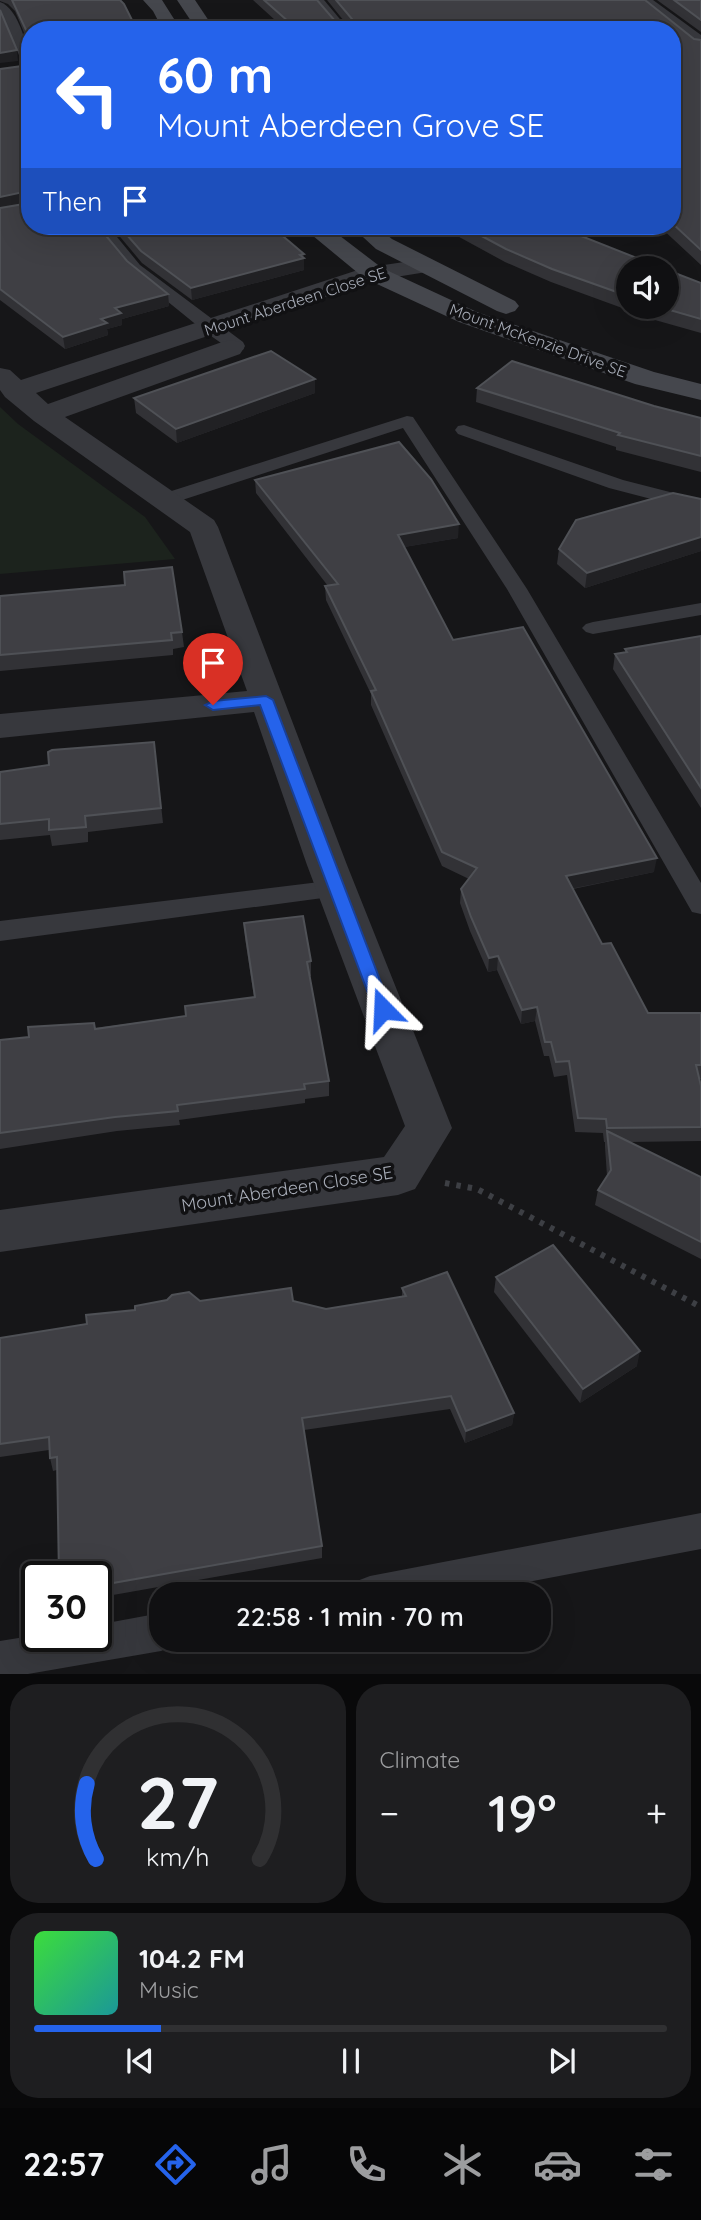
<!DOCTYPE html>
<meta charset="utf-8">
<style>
body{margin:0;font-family:Quicksand,sans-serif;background:#1e1e20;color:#f1f3f6;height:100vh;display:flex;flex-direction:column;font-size:26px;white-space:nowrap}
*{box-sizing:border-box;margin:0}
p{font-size:23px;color:#9c9d9f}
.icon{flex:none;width:38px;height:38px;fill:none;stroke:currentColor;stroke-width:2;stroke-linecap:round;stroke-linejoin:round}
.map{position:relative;height:1674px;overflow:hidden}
.sheet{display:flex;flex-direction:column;gap:10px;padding:10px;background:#09090a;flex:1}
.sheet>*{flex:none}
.guide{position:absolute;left:21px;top:21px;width:660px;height:214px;border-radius:28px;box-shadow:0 7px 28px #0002,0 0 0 2px #303032;background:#2563eb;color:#fff;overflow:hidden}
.tools{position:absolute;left:616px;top:256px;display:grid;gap:14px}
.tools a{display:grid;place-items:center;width:63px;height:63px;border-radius:50%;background:#101012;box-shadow:0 7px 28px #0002,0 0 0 2px #303032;font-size:35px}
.speed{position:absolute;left:21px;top:1561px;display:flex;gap:14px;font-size:35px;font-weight:700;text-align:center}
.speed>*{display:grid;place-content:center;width:91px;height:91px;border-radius:50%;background:#101012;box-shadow:0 7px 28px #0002,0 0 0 2px #303032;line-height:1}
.speed .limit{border:4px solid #111;border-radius:10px;background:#fff;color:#111}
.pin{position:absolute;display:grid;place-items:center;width:60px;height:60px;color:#fff;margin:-72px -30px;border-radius:50% 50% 50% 0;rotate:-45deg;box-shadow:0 0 7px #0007}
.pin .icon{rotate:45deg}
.me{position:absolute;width:77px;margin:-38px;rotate:339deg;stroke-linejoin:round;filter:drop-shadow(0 0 5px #0008)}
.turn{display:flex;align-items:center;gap:24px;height:147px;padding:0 21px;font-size:32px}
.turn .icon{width:91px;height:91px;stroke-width:2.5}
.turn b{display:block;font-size:49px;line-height:60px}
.then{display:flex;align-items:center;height:66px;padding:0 21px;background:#0003;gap:14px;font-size:26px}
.big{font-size:52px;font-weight:600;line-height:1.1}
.sheet .widget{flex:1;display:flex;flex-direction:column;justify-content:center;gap:10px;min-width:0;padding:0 24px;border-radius:28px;background:#1e1e20}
.sheet .dial{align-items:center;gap:0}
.dial svg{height:182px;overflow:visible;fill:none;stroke:#303032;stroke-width:7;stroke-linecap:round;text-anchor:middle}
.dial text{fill:#f1f3f6;stroke:none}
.song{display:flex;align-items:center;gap:21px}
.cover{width:84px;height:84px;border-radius:10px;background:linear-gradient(135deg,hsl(120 70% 55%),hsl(180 70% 35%))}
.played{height:7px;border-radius:4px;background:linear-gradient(90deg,#2563eb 20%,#303032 20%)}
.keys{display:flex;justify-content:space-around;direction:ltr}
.heat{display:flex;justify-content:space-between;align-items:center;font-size:38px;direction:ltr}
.sheet .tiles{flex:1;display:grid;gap:10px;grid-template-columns:1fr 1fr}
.widget:last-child{grid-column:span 2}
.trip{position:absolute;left:149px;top:1582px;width:402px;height:70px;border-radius:28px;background:#101012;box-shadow:0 7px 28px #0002,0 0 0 2px #303032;font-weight:600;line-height:70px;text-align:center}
.tabs{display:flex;height:112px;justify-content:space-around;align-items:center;background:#060607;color:#9c9d9f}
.tabs .icon{width:49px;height:49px}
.tabs .current{color:#2563eb}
.tabs b{font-size:32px;color:#f1f3f6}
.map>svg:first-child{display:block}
.green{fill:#1c231d}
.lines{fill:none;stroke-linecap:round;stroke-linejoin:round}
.path{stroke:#3d3f44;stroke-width:6;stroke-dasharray:4.5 7;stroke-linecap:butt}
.lane{fill:#37383d;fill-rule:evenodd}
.street{fill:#37383d;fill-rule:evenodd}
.secondary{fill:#45474d;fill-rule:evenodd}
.wall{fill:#323236}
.shaded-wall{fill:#212124}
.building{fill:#3f3f44;stroke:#4f5156;stroke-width:2}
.route{fill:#2563eb;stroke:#184099;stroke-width:2}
.labels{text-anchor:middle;stroke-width:7;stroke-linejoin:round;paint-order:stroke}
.far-street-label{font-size:16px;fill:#a8adb8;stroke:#111113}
.street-label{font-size:18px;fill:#a8adb8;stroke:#111113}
</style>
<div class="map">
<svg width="701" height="1674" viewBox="0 0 701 1674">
<rect width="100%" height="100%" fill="#161618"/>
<!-- green -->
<path class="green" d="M0 407 18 424 145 517 175 559 0 574Z"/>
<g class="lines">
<!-- path -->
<path class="path" d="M445 1183 477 1189 701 1307"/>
<!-- lane -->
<g class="lane">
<path d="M312 0H324L349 30H337Z"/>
<path d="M0 2C19 8 30 52 30 71L24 67 0 10Z"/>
<path d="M93 226H108L140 265 243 342 245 346 243 350H231L204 331 130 271Z"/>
<path d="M407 416 413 417 527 589 701 883V914L692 912 507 589 403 428 173 503H159L156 499 159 495Z"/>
<path d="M464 425 623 480 701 500V512L609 488 458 434 455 430 458 426Z"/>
<path d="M701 603V615L593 634 586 632 582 628 586 624 593 622Z"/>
<path d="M336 880 345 883 349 889 345 895 0 941V921Z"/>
<path d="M701 1513V1549L464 1594H352L357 1581 370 1576Z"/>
<path d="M161 1613V1640H176L174 1645 161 1651 28 1674H0V1641L37 1635 96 1636V1625Z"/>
</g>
<!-- street -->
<g class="street">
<path d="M633 0H653L701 35V50L694 48Z"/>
<path d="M424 259 433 261 436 266 433 271 377 280 36 393 48 404 222 342 231 340 240 342 244 348 240 354 65 417 214 520 218 527 347 865 452 1128 415 1189 398 1195 0 1252V1210L384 1157 405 1126 307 865 254 712 0 738V714L247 691 190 532 34 421 5 397 0 390V368L10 370 21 380 364 268Z"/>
</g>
<!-- secondary -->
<g class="secondary">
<path d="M143 0H162L181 30H163L153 11Z"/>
<path d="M177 0H195L215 30H197Z"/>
<path d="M301 226H327L382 268 477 312 654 372 701 384V400L635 384 459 322 364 278Z"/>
<path d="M351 226H376L392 239 515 301 519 306 515 311 506 314 497 311 376 249Z"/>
</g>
</g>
<!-- wall -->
<g class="wall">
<path d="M0 0H120L28 42 15 11 8 4 0 1Z"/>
<path d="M253 0H317L335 21H344L327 0H645L694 39 701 40V265L659 226H672V30H286Z"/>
<path d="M657 0H701V32Z"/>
<path d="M30 65V202L9 207 127 261 168 294 169 306 122 319V325L107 329 108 335 65 349 0 300V69Z"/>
<path d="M111 226H271L304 266V270L192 300 142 263Z"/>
<path d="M439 226H556L628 268V306H667L701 283V333L655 320 551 282 505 262Z"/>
<path d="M315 379V393L177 443 136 413 134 398Z"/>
<path d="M477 388 654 406 701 418V472L616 450V447L476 402Z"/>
<path d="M255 480 458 538 404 547 453 640 654 872 573 889 602 944 648 1013H701V1079H700L701 1086V1141L629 1142 701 1177V1259L595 1205 598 1190 607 1176 605 1147V1142H604L603 1133 575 1132 567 1075 554 1077 549 1056H544L535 1021 521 1024 497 970 488 972 470 931 460 903 461 889 469 879 442 866 371 705V694L326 600 325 586H328L256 493Z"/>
<path d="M701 499V551L585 588 557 564 559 549Z"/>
<path d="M0 596 182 632 184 647 173 649V655L0 671Z"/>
<path d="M701 636V808L613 669 615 654 625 652V649Z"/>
<path d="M154 742 163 823 88 832V842L52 846 50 835 0 840V772L49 765Z"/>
<path d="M244 923 311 961V976H310L329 1081V1096L305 1099V1103L179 1120 180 1125 117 1131 0 1149V1040L29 1037 94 1023 95 1028 186 1016 254 997 245 938Z"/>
<path d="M496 1277 637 1366 580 1403 494 1292Z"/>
<path d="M402 1288 514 1413 512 1425 465 1443 450 1409 304 1430 322 1546V1558L96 1598V1577L57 1470 53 1471 50 1458 49 1450 0 1457V1338L87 1324 135 1310 200 1301H293L326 1309 402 1297Z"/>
</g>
<!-- shaded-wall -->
<g class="shaded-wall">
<path d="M17 50 18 61 0 63V53Z"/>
<path d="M28 191 30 202 0 208V197Z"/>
<path d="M304 254V270L192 300 191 288Z"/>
<path d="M168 294 169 306 122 319V325L107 329 108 335 65 349 63 337 101 319 115 308Z"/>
<path d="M315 379V393L177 443 176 429Z"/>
<path d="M459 524 458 538 398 548V535Z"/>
<path d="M701 537V551L585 588 587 573Z"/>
<path d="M657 858 654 872 565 890 566 876Z"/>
<path d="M498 956 497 970 488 972 489 958Z"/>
<path d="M537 1007 535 1021 521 1024 522 1010Z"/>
<path d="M640 1351 637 1366 580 1403 583 1389Z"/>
<path d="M514 1413 512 1425 465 1443 466 1431Z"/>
</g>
<!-- building -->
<g class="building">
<path d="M12 0H120L124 4 137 30H30V53L27 32Z"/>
<path d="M264 0H317L335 21 349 22 352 19 336 0H645L694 39 701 40V250L672 223V176L677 172 672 171V30H298Z"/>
<path d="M674 0H701V20Z"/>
<path d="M0 10 17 50 0 53Z"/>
<path d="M30 65V193L28 191 0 197V69Z"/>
<path d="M30 203V226H98L127 261 168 294 115 308 121 313 101 319 107 323 63 337 0 289V208Z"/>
<path d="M119 226H271L304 254 300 255 304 258 191 288 141 251Z"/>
<path d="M463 226H556L662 268H628V296L552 269 506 249Z"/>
<path d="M667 270 701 283V319L656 306H667Z"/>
<path d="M271 351 315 379 176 429 134 398Z"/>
<path d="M512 361 654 406 701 418V456L618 435 620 433 477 388Z"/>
<path d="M399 442 431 479 459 524 398 535 453 640 523 627 657 858 566 876 602 944 611 943 648 1013H701V1065H696L701 1086V1127L607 1128 606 1119 578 1118 569 1061 556 1062 551 1042H545L537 1007 522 1010 498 956 489 958 471 917 461 889 477 868 442 852 371 691 376 690 325 586 338 584 255 480Z"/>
<path d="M673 493 701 499V537L587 573 559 549 576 520Z"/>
<path d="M172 567 182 632 171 633 172 640 0 655V596L125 585 124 572Z"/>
<path d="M701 636V788L615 654 627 652 625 649Z"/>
<path d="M154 742 161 808 85 816 86 827 49 830V819L0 824V772L49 765 48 752 52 750Z"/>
<path d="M303 916 311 961 307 962 329 1081 304 1084 305 1089 177 1105 178 1111 115 1117 0 1133V1040L29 1037 28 1027 94 1023 95 1029 186 1016 185 1006 255 997 244 923Z"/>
<path d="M607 1131 701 1177V1242L598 1190 611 1170Z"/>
<path d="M553 1245 640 1351 583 1389 496 1277Z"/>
<path d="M447 1272 514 1413 466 1431 451 1396 302 1418 322 1546 96 1586V1577H59L57 1457 50 1458 49 1437 0 1444V1338L87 1324 86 1315 135 1310V1306L167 1300 172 1295 189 1292 200 1301 291 1288 293 1301 326 1309 406 1296 402 1288Z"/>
</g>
<!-- route -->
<path class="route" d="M266 696 273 700 391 1009 389 1013H376L374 1009 260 705 213 710 205 705 213 701Z"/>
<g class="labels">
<!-- far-street labels -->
<g class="far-street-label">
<text transform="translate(295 301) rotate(-18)" y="6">Mount Aberdeen Close SE</text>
<text transform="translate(538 340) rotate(20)" y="6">Mount McKenzie Drive SE</text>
</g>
<!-- street labels -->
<g class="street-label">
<text transform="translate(287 1189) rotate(-9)" y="6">Mount Aberdeen Close SE</text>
</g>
</g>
</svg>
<div class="tools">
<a><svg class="icon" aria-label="sound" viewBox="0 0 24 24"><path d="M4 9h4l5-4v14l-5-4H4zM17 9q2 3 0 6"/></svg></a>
</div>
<div class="speed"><div class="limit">30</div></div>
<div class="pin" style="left:213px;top:705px;background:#d93025"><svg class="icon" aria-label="arrive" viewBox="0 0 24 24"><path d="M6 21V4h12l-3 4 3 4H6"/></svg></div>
<svg class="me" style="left:383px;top:1009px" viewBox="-20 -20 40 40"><path d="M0-17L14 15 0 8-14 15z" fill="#2563eb" stroke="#fff" stroke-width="4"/></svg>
<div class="trip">22:58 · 1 min · 70 m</div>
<div class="guide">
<div class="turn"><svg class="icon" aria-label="left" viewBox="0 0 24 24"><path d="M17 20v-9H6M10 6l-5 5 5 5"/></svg><div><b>60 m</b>Mount Aberdeen Grove SE</div></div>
<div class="then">Then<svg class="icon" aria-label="arrive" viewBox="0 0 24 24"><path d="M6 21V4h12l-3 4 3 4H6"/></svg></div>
</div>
</div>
<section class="sheet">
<div class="tiles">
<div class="widget dial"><svg viewBox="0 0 100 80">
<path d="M14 69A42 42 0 1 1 86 69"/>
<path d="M14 69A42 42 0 0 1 10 36" stroke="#2563eb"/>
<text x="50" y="56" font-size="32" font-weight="700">27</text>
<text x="50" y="72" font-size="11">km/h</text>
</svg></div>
<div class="widget"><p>Climate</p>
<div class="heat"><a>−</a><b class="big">19°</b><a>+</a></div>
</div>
<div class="widget">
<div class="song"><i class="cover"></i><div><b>104.2 FM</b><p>Music</p></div></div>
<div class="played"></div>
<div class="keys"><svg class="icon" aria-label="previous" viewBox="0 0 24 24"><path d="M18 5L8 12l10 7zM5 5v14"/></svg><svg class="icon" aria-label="pause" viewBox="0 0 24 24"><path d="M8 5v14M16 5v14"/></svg><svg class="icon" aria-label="next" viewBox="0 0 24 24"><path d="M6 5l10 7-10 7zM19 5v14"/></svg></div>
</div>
</div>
</section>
<nav class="tabs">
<b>22:57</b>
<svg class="icon current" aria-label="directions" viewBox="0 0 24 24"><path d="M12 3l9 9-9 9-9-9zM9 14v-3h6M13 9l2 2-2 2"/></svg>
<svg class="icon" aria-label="music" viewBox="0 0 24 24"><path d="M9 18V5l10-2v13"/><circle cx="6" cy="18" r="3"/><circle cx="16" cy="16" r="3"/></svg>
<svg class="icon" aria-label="phone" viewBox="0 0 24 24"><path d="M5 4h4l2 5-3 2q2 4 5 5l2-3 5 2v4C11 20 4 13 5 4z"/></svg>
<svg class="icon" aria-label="climate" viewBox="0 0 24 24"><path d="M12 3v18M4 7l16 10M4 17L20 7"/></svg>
<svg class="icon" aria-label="car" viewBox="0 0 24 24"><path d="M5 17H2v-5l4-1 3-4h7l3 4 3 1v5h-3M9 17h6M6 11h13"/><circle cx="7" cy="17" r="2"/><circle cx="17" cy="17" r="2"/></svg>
<svg class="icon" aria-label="filters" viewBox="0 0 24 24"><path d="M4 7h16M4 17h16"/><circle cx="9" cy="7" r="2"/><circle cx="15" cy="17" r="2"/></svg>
</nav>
